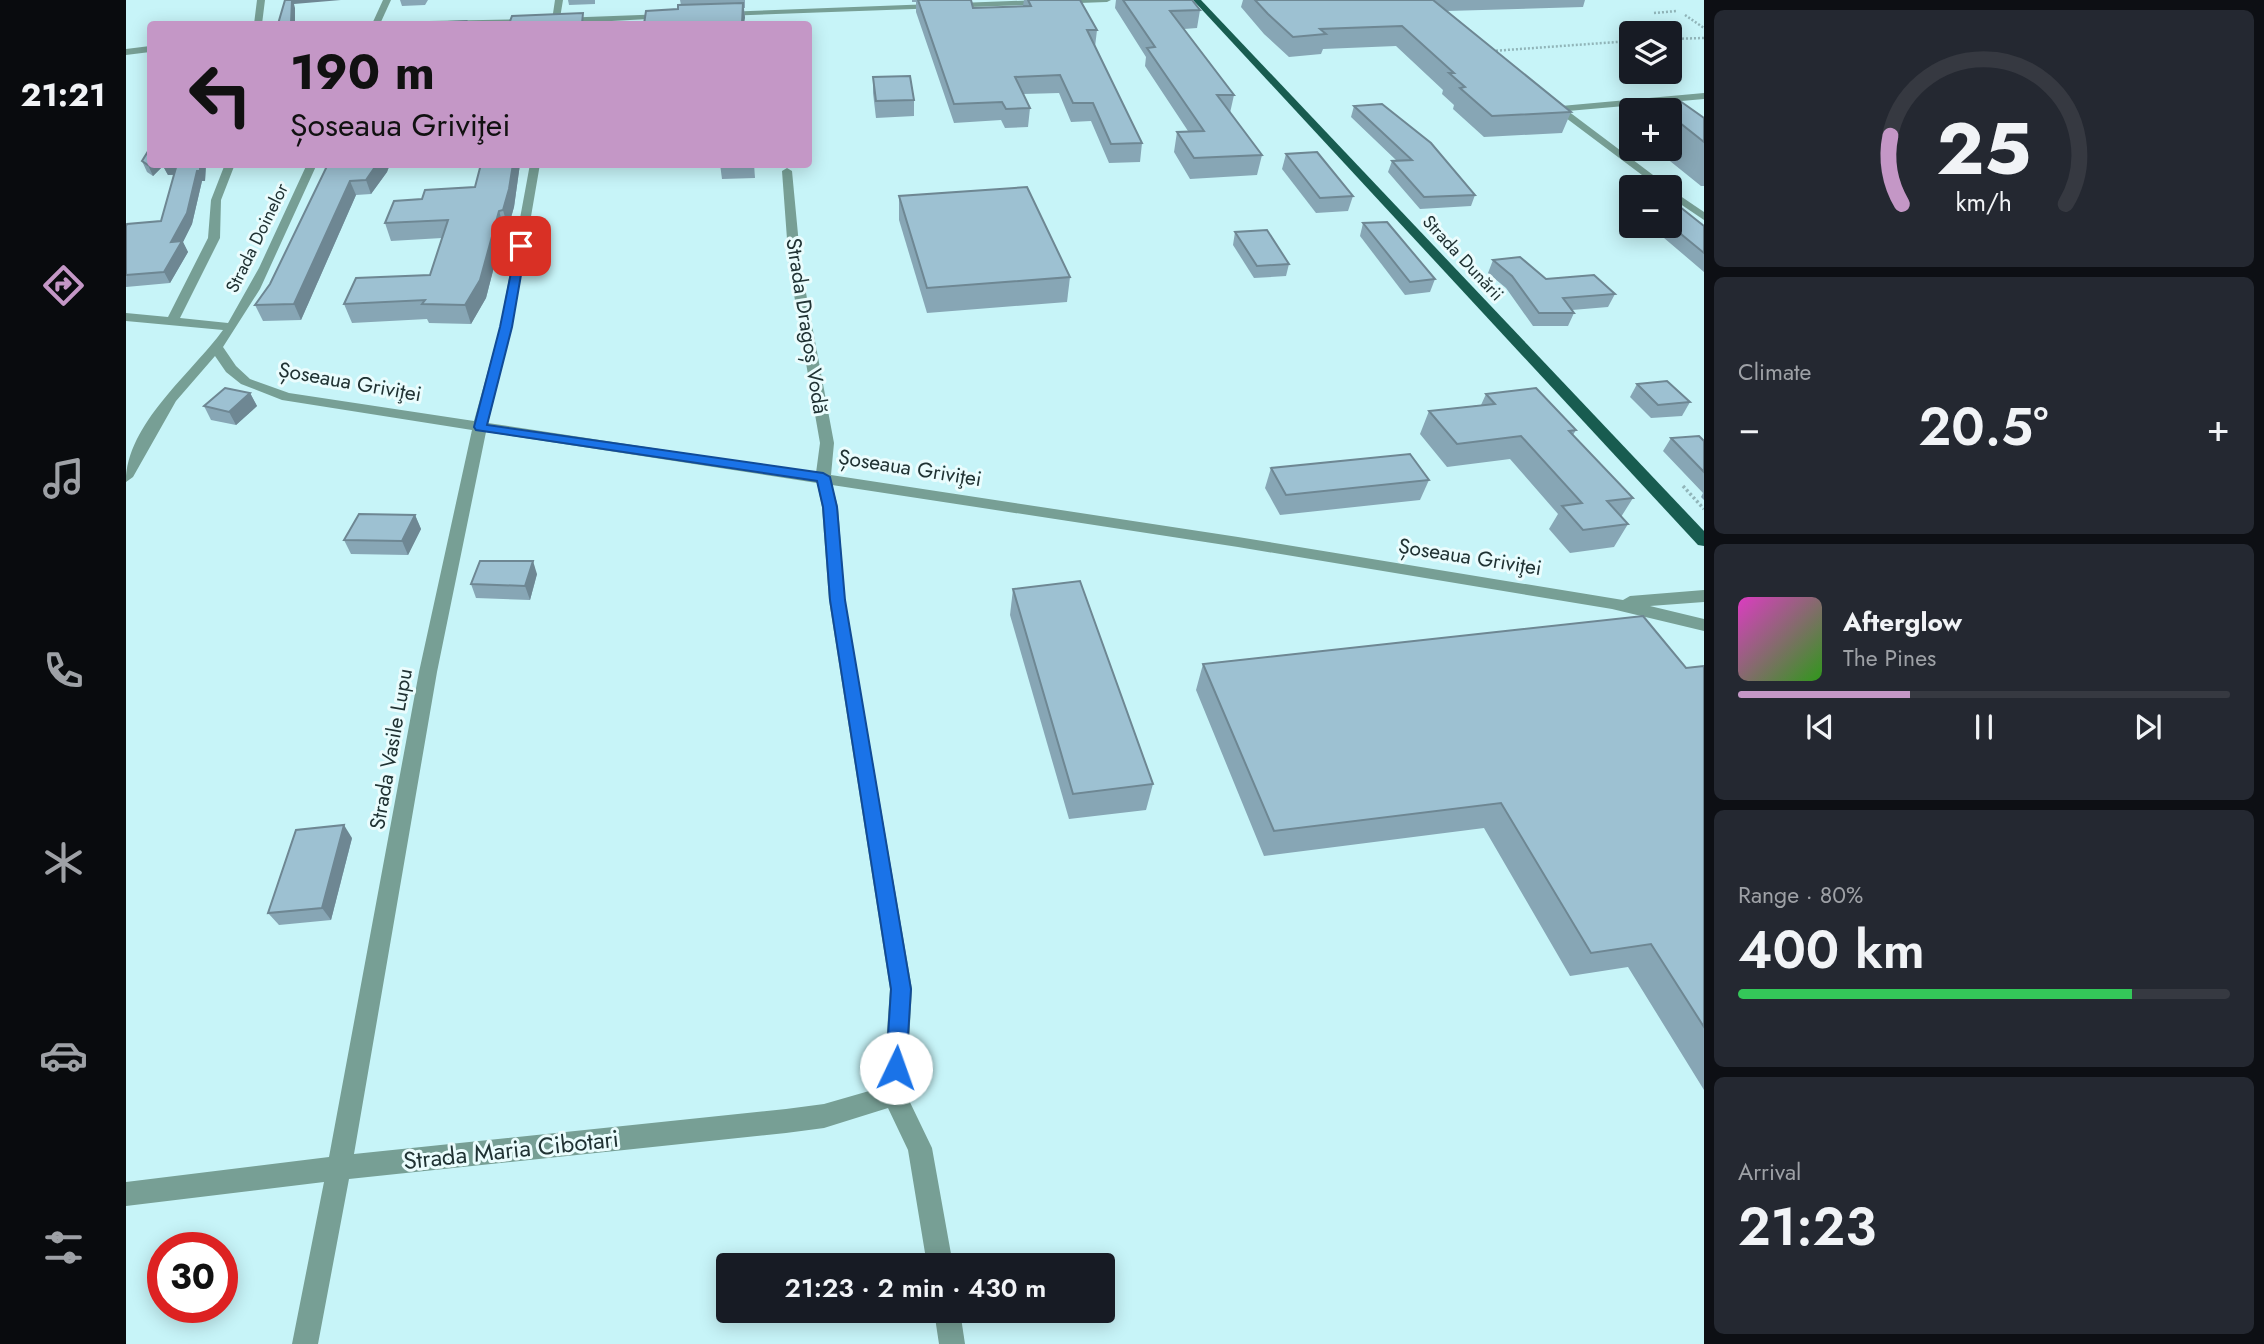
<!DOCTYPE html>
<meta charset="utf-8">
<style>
body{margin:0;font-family:Jost,sans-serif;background:#242831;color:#f1f3f6;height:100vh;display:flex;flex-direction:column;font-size:26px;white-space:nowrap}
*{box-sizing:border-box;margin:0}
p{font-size:23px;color:#9ea1a6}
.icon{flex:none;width:38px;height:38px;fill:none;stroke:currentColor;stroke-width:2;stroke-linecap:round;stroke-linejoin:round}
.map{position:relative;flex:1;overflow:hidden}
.details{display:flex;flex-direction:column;gap:10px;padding:10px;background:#0d0f14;width:560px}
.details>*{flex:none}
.hud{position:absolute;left:21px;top:21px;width:665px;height:147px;border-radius:7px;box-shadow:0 4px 18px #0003;background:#c497c6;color:#111;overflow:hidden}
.buttons{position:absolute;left:1493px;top:21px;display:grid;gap:14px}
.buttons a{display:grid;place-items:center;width:63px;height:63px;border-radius:7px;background:#171b24;box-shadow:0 4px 18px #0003;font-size:35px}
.speed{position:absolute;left:21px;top:1232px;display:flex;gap:14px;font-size:35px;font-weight:700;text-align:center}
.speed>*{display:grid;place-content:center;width:91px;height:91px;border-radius:50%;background:#171b24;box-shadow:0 4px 18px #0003;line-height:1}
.speed .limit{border:10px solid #d22;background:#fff;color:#111}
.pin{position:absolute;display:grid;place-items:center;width:60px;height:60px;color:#fff;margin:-30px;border-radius:14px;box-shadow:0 4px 10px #0006}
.me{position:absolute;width:77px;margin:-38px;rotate:3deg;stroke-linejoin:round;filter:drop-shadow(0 0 5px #0008)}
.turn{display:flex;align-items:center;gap:24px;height:147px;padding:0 28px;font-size:32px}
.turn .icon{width:91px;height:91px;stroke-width:2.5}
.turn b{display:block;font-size:49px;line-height:60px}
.big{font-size:52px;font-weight:600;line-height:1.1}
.details .card{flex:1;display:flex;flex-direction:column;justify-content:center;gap:10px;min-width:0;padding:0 24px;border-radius:10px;background:#242831}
.details .dial{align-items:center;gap:0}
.dial svg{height:182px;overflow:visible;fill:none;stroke:#363941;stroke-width:7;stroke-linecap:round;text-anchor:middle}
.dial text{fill:#f1f3f6;stroke:none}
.song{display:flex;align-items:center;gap:21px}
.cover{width:84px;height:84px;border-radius:10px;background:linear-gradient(135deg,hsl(310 70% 55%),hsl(110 70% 35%))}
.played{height:7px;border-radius:4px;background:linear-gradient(90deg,#c497c6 35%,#363941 35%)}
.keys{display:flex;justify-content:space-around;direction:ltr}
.heat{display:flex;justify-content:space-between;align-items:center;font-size:38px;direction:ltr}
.charge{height:10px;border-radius:5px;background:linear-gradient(90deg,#34c759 80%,#363941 0)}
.trip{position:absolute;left:590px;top:1253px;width:399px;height:70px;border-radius:7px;background:#171b24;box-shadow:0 4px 18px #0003;font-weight:600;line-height:70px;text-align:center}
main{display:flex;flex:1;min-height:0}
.tabs{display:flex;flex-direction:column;width:126px;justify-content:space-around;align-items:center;background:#090b0e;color:#9ea1a6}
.tabs .icon{width:49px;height:49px}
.tabs .on{color:#c497c6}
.tabs b{font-size:32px;color:#f1f3f6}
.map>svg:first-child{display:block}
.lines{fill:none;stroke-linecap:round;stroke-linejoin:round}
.path-far1{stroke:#91b5b9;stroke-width:2.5;stroke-dasharray:2 2;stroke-linecap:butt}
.path{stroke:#91b5b9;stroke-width:3.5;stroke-dasharray:2.5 2.5;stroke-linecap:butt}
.minor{fill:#779f95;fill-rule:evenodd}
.major{fill:#185c50;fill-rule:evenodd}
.wall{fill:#87a6b5}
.shaded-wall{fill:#6e8793}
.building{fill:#9dc1d2;stroke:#6e8793;stroke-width:2}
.route{fill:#1a73e8;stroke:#114b97;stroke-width:2}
.labels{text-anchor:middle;stroke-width:6;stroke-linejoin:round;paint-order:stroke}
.far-street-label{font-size:18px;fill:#203233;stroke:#eafcfd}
.street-label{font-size:21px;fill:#203233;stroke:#eafcfd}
.near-street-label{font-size:24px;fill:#203233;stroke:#eafcfd}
</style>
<main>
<nav class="tabs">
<b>21:21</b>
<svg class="icon on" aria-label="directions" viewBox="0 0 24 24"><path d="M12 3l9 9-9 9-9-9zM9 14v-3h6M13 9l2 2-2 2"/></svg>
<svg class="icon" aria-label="music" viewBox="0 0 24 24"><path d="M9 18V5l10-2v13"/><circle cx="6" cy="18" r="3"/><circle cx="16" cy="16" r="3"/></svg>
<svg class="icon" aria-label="phone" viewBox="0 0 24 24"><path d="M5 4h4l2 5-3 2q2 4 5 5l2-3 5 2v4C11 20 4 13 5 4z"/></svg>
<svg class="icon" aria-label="climate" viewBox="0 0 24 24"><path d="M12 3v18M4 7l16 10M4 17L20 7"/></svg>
<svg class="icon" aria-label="car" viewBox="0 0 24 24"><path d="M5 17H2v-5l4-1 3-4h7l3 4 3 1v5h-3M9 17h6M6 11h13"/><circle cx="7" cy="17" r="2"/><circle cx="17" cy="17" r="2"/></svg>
<svg class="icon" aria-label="filters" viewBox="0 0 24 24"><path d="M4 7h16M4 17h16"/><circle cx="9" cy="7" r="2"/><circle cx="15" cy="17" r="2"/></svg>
</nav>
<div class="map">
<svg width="1578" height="1344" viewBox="0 0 1578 1344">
<rect width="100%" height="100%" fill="#c7f4f8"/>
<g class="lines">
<!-- path-far1 -->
<g class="path-far1">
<path d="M1528 13 1551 11"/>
<path d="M1559 15 1578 28"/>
<path d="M1544 39 1578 38"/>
<path d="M1366 51 1505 41"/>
</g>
<!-- path -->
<path class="path" d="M1557 486 1578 509"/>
<!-- minor -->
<g class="minor">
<path d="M131 0H139L136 24H128Z"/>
<path d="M257 0H265L254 24H246Z"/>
<path d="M429 0H437L434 18 541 14 545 16 541 18 430 24 426 20Z"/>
<path d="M914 0H985L981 2 597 16 593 14 597 12Z"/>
<path d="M411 19 408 24H299L303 21Z"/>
<path d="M24 46V52L0 55V49Z"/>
<path d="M1578 93V99L1442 111 1543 187H1532L1420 103 1425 100 1435 106Z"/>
<path d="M99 164H109L95 200 94 238 54 318 102 323 133 268 181 164H191L134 289 97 347 110 366 124 379 163 393 348 421 374 327 404 164H414L386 327 362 423 690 473 694 443 663 266 656 171 661 168 666 171 675 266 708 443 705 475 1112 537 1497 600 1504 596 1578 590V602L1524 606 1578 619V631L1486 609 1112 547 706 485 712 507 719 600 786 989 780 1094 806 1148 827 1265H801L782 1150 762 1108 698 1128 660 1133 223 1179 192 1344H166L198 1182 0 1206V1182L203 1157 293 672 346 430 156 400 115 384 100 372 89 356 50 401 7 477 0 482C0 424 66 373 97 330L0 321V313L42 317 82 238 85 200ZM360 432 691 483 696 507 703 600 764 989 757 1087 698 1104 660 1109 228 1154 311 672Z"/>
<path d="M1544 189 1578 212V220L1544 197Z"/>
<path d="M808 1311H834L839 1344H813Z"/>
</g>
<!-- major -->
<path class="major" d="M1067 0H1075L1578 531V546L1572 545Z"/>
</g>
<!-- wall -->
<g class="wall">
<path d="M274 0H302L299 5 276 6Z"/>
<path d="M442 0H469V4L443 5Z"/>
<path d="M554 0H619V8H618L619 18 552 9 555 5Z"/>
<path d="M786 0H845L847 8 897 6 898 0H954L971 30 969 47 1016 143 1014 162 983 163 965 121 945 122 933 93 897 94 904 108 902 127 879 128 875 120 828 123 790 12V2H786Z"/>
<path d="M990 0H1066L1074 10 1071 28 1058 29 1108 95 1104 113 1136 155 1131 175 1064 179 1048 152 1051 132 1062 131 1019 66 1020 57 989 8Z"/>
<path d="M1117 0H1459L1457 7 1321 11 1445 112 1436 133 1358 137 1327 109 1328 105 1316 94 1317 90 1270 46 1197 49 1195 54 1163 57 1138 34 1115 7Z"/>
<path d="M747 77 788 100V116L750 118 747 93Z"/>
<path d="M1228 106 1349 195 1345 206 1294 209 1262 172 1266 161H1271L1225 117Z"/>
<path d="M1544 114 1578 118V186H1575L1529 149H1544Z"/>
<path d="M1160 154 1227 196 1222 211 1190 213 1156 169Z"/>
<path d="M16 161 24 164H80L79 181H76L66 224 57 242 62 252 44 283 0 287V226L35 221 49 175H42L37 166 27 176 21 172Z"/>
<path d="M202 164H264L261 172 245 194 230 195 175 320 137 321 129 305 144 284Z"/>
<path d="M355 164H394L388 207 382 228H378L360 298 345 324 303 323 301 319 226 323 218 304 304 275 316 238 265 241 259 223 296 199 349 187Z"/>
<path d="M594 164H628L629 178 596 179Z"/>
<path d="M773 196 944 277 941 302 801 313 773 220Z"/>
<path d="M1544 199 1578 226V272L1524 226H1544Z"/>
<path d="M1237 223 1309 279 1304 292 1279 295 1234 236Z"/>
<path d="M1109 232 1163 264 1160 276 1128 278 1107 245Z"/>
<path d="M1367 260 1420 279 1489 294 1482 307 1446 310 1448 313 1442 326H1407L1380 288 1362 273Z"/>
<path d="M1511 384 1564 402 1556 416 1525 418 1504 397Z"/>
<path d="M124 393 131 406 110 425 85 420 78 406Z"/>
<path d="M1360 394 1450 430 1447 435 1507 498 1495 517 1502 524 1488 547 1444 553 1423 529 1432 514 1384 459 1321 467 1294 434 1303 411 1355 405Z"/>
<path d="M1545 438 1578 441V500L1575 497 1577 493 1537 451Z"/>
<path d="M1145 468 1303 480 1294 500 1154 515 1139 488Z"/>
<path d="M289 515 295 529 282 555 225 554 218 540Z"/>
<path d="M411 574 404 600 350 598 345 584Z"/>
<path d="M887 589 1027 784 1020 810 943 819 884 615Z"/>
<path d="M1077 664 1560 668 1578 666V1090L1502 967 1444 976 1358 828 1138 856 1070 690Z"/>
<path d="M226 838 205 920 153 925 142 913Z"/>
</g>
<!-- shaded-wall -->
<g class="shaded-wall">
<path d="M162 0H215L168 4 169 8V24H165Z"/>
<path d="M617 3 619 18 618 24H616Z"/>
<path d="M24 162V164H52L57 174 42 175 37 166 27 176 22 165Z"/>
<path d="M74 164H80L79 181H76L66 224 57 242 62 252 44 283 38 272 45 242Z"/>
<path d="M251 164H264L261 172 245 194 240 180Z"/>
<path d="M387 164H394L388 207 382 228 377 210Z"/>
<path d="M224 181 230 195 175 320 168 304Z"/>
<path d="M373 211 378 228 360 298 345 324 339 305Z"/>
<path d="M124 393 131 406 110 425 103 412Z"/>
<path d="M289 515 295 529 282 555 276 541Z"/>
<path d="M407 561 411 574 404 600 399 586Z"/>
<path d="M218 825 226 838 205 920 196 908Z"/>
</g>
<!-- building -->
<g class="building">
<path d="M159 0H166L165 24H152Z"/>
<path d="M792 0H845L847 8 905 6 902 0H954L971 30H961L1016 143 985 144 967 103H947L934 75 889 77 904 108 880 109 876 102 828 104Z"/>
<path d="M997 0H1066L1074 10 1044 11 1108 95H1091L1136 155 1068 158 1051 132 1078 131 1021 48 1029 47Z"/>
<path d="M1129 0H1307L1445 112 1366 116 1334 88 1339 87 1323 73H1328L1276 26 1194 29 1200 34 1167 37 1142 14Z"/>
<path d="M617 3 616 24H518L520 11 552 9V5Z"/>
<path d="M457 13 456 24H383L386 16Z"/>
<path d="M340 21 338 24H279Z"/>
<path d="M784 76 788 100 750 101 747 77Z"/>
<path d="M1554 101 1578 118V142L1544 115Z"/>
<path d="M1256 104 1305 143 1349 195 1298 197 1266 161 1286 160 1228 106Z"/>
<path d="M24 148V162L22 165 16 161Z"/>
<path d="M1191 152 1227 196 1194 198 1160 154Z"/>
<path d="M51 164H74V171H71L61 213 45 242 56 241 38 272 0 275V226L1 224 35 221Z"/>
<path d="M202 164H251L240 180 224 181 168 304 129 305 144 284Z"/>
<path d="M355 164H387L383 189 377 210 373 211 354 280 339 305 296 304 299 300 218 304 230 278 304 275 322 220 259 223 268 201 296 199 299 190 349 187Z"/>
<path d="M901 187 944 277 801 288 773 196Z"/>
<path d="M1544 199 1578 226V253L1544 225Z"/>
<path d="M1261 222 1309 279 1284 282 1237 223Z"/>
<path d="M1141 230 1163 264 1131 266 1109 232Z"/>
<path d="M1394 257 1420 279 1468 275 1489 294 1437 298 1448 313H1413L1386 276 1367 260Z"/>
<path d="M1541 381 1564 402 1532 405 1511 384Z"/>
<path d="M99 388 124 393 103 412 78 406Z"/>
<path d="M1410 388 1450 430 1443 431 1507 498 1481 501 1502 524 1457 530 1436 506 1456 503 1395 436 1331 444 1303 411 1369 404 1360 394Z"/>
<path d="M1573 436 1578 441V472L1545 438Z"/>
<path d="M1284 454 1303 480 1160 495 1145 468Z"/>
<path d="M233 514 289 515 276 541 218 540Z"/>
<path d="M354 561H407L399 586 345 584Z"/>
<path d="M954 581 1027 784 947 794 887 589Z"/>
<path d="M1517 616 1560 668 1578 666V1027L1525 944 1465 953 1375 803 1148 831 1077 664Z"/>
<path d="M218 825 196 908 142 913 170 830Z"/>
</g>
<!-- route -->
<path class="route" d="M391 243 400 246 386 327 361 425 697 473 704 477 711 507 719 600 785 989 780 1068 777 1076 770 1079 763 1076 760 1068 765 989 704 600 697 507 691 481 350 430 348 427 374 327Z"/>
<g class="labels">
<!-- far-street labels -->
<g class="far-street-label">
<text transform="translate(131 238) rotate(-64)" y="6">Strada Doinelor</text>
<text transform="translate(1337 258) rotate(47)" y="6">Strada Dunării</text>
</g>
<!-- street labels -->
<g class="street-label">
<text transform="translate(681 326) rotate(81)" y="7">Strada Dragoș Vodă</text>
<text transform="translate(224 382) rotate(10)" y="7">Șoseaua Griviţei</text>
<text transform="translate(784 468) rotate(9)" y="7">Șoseaua Griviţei</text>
<text transform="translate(1344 557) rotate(9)" y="7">Șoseaua Griviţei</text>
<text transform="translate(265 749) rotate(-80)" y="7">Strada Vasile Lupu</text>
</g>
<!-- near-street labels -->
<g class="near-street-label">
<text transform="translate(385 1150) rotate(-6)" y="8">Strada Maria Cibotari</text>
</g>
</g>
</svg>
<div class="buttons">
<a><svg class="icon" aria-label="layers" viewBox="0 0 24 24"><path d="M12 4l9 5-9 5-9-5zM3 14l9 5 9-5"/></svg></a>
<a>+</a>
<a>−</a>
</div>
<div class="speed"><div class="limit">30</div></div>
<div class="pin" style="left:395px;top:246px;background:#d93025"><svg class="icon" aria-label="arrive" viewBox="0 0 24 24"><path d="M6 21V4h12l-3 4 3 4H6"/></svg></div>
<svg class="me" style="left:770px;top:1068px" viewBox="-20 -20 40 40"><circle r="19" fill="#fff"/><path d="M0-13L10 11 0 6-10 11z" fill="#1a73e8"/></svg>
<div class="trip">21:23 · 2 min · 430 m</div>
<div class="hud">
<div class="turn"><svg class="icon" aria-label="left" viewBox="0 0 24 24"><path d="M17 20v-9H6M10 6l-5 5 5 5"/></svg><div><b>190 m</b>Șoseaua Griviţei</div></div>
</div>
</div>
<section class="details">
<div class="card dial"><svg viewBox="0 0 100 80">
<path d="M14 69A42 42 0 1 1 86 69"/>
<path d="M14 69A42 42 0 0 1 9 39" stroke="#c497c6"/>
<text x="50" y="56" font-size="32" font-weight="700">25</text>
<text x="50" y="72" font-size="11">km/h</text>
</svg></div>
<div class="card"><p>Climate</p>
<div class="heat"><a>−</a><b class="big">20.5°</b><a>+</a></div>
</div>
<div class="card">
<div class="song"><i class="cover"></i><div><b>Afterglow</b><p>The Pines</p></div></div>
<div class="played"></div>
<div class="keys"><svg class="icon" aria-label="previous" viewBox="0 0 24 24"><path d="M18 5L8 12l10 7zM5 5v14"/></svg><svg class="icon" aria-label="pause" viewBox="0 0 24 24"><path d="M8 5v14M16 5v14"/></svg><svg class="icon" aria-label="next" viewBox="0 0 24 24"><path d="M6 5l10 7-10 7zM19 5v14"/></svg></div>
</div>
<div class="card"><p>Range · 80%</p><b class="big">400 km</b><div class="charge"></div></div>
<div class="card"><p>Arrival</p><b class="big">21:23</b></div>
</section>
</main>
